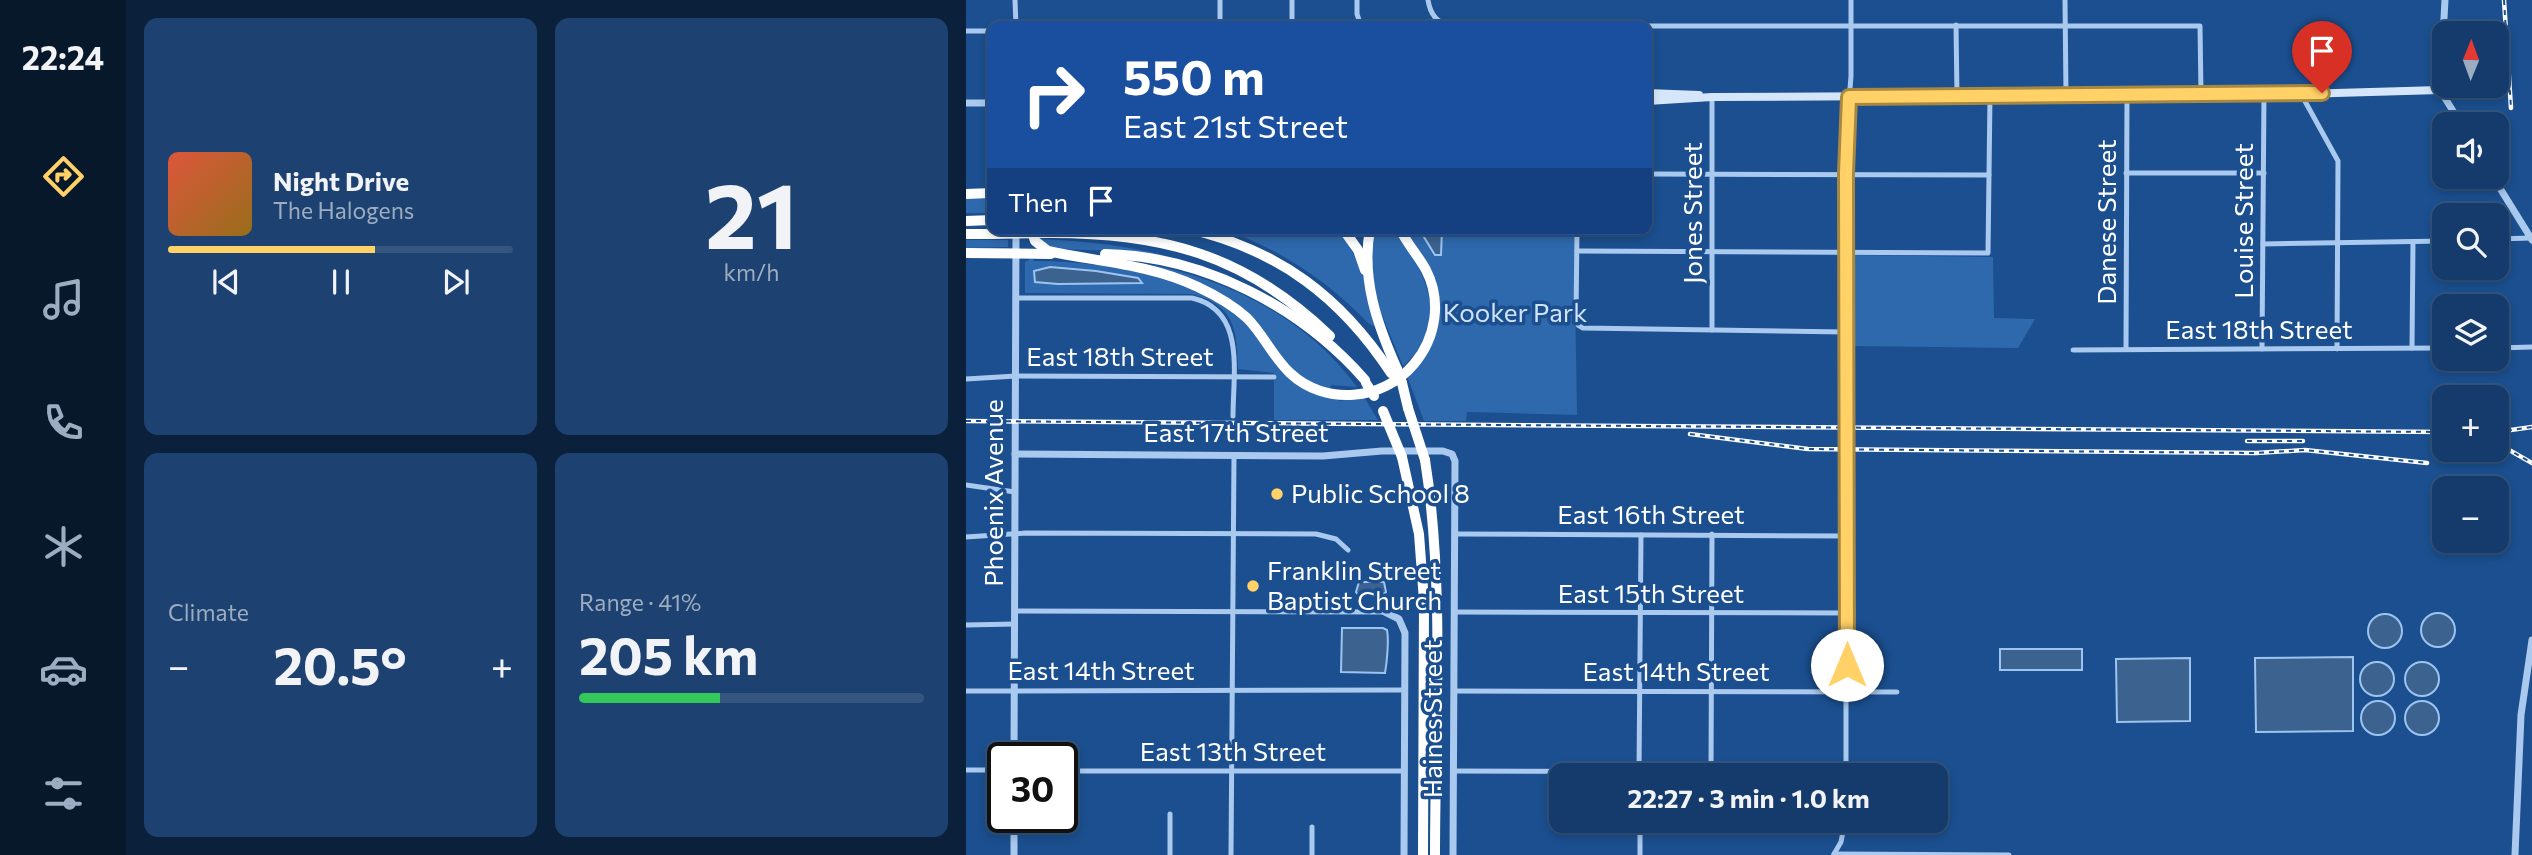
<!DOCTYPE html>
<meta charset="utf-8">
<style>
body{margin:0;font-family:Commissioner,sans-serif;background:#1d4271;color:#f1f3f6;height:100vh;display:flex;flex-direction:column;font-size:26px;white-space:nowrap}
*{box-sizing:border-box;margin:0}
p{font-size:23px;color:#9dadc1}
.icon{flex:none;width:38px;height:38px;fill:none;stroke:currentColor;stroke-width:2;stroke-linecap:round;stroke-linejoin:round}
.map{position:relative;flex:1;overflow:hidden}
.drawer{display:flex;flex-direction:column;gap:18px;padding:18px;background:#0b203b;width:840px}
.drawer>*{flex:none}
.banner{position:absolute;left:21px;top:21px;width:665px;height:214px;border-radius:14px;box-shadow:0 4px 10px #0003,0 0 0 2px #33557e;background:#1a4fa0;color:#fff;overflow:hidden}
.needle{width:46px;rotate:1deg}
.controls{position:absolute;left:1466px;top:21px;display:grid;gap:14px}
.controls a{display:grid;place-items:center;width:77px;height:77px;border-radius:14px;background:#143b6b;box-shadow:0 4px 10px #0003,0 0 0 2px #33557e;font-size:35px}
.speed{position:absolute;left:21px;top:742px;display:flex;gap:14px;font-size:35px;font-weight:700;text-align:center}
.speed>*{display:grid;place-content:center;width:91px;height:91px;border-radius:50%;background:#143b6b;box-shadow:0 4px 10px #0003,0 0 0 2px #33557e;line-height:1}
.speed .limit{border:4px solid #111;border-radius:10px;background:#fff;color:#111}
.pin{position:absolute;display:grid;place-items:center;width:60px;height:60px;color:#fff;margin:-72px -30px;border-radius:50% 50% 50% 0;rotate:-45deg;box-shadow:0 0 7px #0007}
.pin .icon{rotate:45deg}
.me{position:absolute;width:77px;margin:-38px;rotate:0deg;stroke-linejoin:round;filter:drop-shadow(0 0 5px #0008)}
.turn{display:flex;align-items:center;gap:24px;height:147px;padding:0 21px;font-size:32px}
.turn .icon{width:91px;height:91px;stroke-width:2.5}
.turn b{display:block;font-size:49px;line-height:60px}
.then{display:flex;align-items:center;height:66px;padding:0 21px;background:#0003;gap:14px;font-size:26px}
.big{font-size:52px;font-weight:700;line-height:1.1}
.drawer .tile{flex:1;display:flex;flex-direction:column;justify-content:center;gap:10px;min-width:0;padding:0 24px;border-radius:14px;background:#1d4271}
.drawer .dial{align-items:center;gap:0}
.dial b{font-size:91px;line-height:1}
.song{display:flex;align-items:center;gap:21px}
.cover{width:84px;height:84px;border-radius:10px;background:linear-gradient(135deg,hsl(10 70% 55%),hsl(40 70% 35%))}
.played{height:7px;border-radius:4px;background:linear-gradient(90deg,#ffd166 60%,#33557e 60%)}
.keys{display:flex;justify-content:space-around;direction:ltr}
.heat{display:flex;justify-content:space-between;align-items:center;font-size:38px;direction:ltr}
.charge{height:10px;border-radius:5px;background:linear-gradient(90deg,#34c759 41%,#33557e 0)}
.drawer .tiles{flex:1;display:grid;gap:18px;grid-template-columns:repeat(2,1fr)}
.trip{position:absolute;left:583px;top:763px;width:399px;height:70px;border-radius:14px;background:#143b6b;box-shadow:0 4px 10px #0003,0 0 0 2px #33557e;font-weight:700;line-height:70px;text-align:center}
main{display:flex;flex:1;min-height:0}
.tab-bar{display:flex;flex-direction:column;width:126px;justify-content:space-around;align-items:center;background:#08182b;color:#9dadc1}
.tab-bar .icon{width:49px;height:49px}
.tab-bar .active{color:#ffd166}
.tab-bar b{font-size:32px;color:#f1f3f6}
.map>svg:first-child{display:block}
.green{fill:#2e69ad;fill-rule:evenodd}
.water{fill:#3c6290;stroke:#9cc4f0;stroke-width:2}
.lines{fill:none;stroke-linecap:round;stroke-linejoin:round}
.minor{stroke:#a9c9ee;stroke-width:5}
.tertiary{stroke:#a9c9ee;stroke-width:7}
.secondary{stroke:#d6e6fa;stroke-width:8}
.motorway{stroke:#fff;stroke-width:10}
.rail-casing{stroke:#fff;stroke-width:4.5}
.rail{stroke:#1b4f8f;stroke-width:2;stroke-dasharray:5;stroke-linecap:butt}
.motorway-bridge{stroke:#fff;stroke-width:10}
.route-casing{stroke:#a68842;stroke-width:18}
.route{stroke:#ffd166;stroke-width:12}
.poi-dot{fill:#ffd166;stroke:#1b4f8f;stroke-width:2.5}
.labels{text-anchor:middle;stroke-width:7;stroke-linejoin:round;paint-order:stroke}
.street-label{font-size:26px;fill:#fff;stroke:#1b4f8f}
.park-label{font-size:26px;fill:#cfe3fa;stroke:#1b4f8f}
.poi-label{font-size:26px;fill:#fff;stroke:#1b4f8f;text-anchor:start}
</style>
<main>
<nav class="tab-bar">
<b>22:24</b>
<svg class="icon active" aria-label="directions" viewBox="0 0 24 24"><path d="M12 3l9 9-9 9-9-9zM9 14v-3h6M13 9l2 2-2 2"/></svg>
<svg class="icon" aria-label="music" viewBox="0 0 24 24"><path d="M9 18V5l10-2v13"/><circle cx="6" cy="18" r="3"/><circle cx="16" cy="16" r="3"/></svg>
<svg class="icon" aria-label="phone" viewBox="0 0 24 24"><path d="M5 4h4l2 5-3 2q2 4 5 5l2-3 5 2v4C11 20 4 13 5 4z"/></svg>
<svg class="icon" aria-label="climate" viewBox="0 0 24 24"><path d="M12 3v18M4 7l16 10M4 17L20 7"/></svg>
<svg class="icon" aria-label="car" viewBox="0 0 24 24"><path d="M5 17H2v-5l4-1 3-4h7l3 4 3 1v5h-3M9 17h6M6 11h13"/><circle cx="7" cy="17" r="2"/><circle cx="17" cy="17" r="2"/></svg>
<svg class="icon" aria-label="filters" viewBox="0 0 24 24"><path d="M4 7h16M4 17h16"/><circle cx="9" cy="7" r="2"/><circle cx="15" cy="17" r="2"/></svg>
</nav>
<section class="drawer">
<div class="tiles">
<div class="tile">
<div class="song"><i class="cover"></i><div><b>Night Drive</b><p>The Halogens</p></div></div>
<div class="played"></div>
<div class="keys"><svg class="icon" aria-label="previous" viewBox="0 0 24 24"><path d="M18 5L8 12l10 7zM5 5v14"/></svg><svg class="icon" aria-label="pause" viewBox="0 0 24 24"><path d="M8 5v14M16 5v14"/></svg><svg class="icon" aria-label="next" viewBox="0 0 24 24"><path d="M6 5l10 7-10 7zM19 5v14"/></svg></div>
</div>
<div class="tile dial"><b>21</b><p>km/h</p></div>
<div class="tile"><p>Climate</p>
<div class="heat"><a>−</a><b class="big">20.5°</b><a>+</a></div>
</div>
<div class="tile"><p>Range · 41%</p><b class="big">205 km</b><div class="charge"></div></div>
</div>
</section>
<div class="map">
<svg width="1566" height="855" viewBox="0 0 1566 855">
<rect width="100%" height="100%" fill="#1b4f8f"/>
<!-- green -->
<g class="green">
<path d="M0 198 26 199V213H0Z"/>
<path d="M256 229H373L396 269 410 325 407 326 402 323C361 280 312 248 256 229Z"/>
<path d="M406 229H430C460 274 486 323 437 366L411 303 406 277Z"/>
<path d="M439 229H453L469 255 475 254 476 229H608L611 415 501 412 500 421H458L441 376 457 359 470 290 472 288Z"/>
<path d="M74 239C143 242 208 252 271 280L157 251 88 249Z"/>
<path d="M0 240H42V247L0 248Z"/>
<path d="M886 255 1027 257 1028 318 1069 319 1052 348 886 346Z"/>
<path d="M66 258 68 261C132 261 225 274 275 317 289 329 296 347 307 360 318 372 356 388 372 397L373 401 398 397 412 420H308V373L272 369C271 330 269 305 226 294L59 293V262ZM84 267 130 271 172 278 92 284 69 282Z"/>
<path d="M188 265C269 283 341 319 391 387L365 385 364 389 350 385 328 372 283 315 187 267Z"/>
</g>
<!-- water -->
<g class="water">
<path d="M453 229H476L475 255H469Z"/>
<path d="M84 267 130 271 172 278 176 283 92 284 69 282 68 271Z"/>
<path d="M393 582H418L420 592 415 596H393L390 592Z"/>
<circle cx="1472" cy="630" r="17"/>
<circle cx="1419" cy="631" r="17"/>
<path d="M376 628H417L421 630C423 640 421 662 419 673L375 672Z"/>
<rect x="1034" y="649" width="82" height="21"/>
<path d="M1387 657V731L1290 732 1289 658Z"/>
<path d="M1224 658V721L1151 722 1150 659Z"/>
<circle cx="1456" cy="679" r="17"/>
<circle cx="1411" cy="679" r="17"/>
<circle cx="1412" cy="718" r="17"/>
<circle cx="1456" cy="718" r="17"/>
</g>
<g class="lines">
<!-- minor -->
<g class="minor">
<path d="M49 0 50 26"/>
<path d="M254 0V26"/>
<path d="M326 0V26"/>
<path d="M391 0V14L395 26"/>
<path d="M462 0C464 13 471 23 484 26"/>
<path d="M1099 0 1100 95"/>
<path d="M990 25 991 96"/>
<path d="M681 26H1234L1235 94"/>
<path d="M0 31H26"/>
<path d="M1335 94 1372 161 1371 349"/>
<path d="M1160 173H1298"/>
<path d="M681 174 1023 175"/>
<path d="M611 229 610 319 612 325 617 328 879 332"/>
<path d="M1531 239 1565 238"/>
<path d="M1297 244 1479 241"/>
<path d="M611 251 1022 253 1024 96"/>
<path d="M50 298H226C280 310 267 373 267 416"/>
<path d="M746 330V97"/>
<path d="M1446 348 1447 242"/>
<path d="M1531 348 1566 347"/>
<path d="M1160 349 1161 95"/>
<path d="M1296 349 1298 94"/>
<path d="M1107 350 1479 348"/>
<path d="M0 379 50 376 308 377"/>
<path d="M0 485 49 492"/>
<path d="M489 534 881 536"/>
<path d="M0 537 60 533 350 534 370 539 382 550"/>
<path d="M49 611 419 612"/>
<path d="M488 612 881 613"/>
<path d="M0 625 49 624"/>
<path d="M0 691 439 690"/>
<path d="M488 691 931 692"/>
<path d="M0 770H37"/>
<path d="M96 771H439"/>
<path d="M487 771 880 772"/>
<path d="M673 772 675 535"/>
<path d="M745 772 746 534"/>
<path d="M880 775V173L881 127 885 76V0"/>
<path d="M674 821V855"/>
<path d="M868 854 1043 855"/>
<path d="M868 854 875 842 879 821"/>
<path d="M204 855V814"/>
<path d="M265 855 268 455"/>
<path d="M346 855V827"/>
</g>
<!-- tertiary -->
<g class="tertiary">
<path d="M1479 0 1474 90 1495 124"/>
<path d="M0 103H26"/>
<path d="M1527 177 1566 240"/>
<path d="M49 454 357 456 416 451H477L486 454 489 461 487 855"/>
<path d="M419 612 433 619 439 633 438 855"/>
<path d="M48 758 50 230"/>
<path d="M48 855V817"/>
<path d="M1549 855 1555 715 1566 640"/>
</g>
<!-- secondary -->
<g class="secondary">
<path d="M681 93 733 95"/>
<path d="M681 101 746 97 1335 94 1474 90"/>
</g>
<!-- motorway -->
<g class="motorway">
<path d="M0 194 26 193"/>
<path d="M0 221 26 220"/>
<path d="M65 229 69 241 82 251C133 262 183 264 232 287 249 295 267 305 281 318 297 334 307 357 324 373 359 406 417 401 448 364 470 338 476 301 460 270 452 255 441 244 434 229"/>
<path d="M223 229C313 250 375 297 425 373"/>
<path d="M377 229 392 250 399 270"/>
<path d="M404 229C395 279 411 324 431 369"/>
<path d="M79 233C195 232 279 254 364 336"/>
<path d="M0 234H27"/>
<path d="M0 253 85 254"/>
<path d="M139 254C238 256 335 307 399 380"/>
<path d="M436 383 442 408"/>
<path d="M436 457 453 534 458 601 457 855"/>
<path d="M459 460C479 586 469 727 469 855"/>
</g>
<defs>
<g id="rail">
<path d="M1538 0 1545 108"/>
<path d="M0 421 1479 432"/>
<path d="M1531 432 1566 427"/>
<path d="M724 434 842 449 1290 453 1339 450 1461 463"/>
<path d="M1281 441H1337"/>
<path d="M1531 443 1566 463"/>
</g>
</defs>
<!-- rail casing -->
<use href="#rail" class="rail-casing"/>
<!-- rail -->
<use href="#rail" class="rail"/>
<!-- motorway-bridge -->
<g class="motorway-bridge">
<path d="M27 234 79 233"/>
<path d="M431 369 436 383"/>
<path d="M400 383 408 396"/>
<path d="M442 408 459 460"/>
<path d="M417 411 436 457"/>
</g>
</g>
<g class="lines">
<defs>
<path id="route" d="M881 665 880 173 883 97 1356 93"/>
</defs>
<!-- route casing -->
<use href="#route" class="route-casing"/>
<!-- route -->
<use href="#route" class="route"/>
</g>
<!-- markers -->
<g class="poi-dot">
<circle cx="311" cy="494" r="7"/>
<circle cx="287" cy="586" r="7"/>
</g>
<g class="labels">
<!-- street labels -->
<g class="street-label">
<text transform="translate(727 213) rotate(-90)" y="9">Jones Street</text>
<text transform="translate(1278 221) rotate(-90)" y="9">Louise Street</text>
<text transform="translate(1141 222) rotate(-90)" y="9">Danese Street</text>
<text x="1293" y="339">East 18th Street</text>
<text x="154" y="366">East 18th Street</text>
<text x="270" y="442">East 17th Street</text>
<text transform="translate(28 493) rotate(-90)" y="9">Phoenix Avenue</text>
<text x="685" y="524">East 16th Street</text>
<text x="685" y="603">East 15th Street</text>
<text x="135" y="680">East 14th Street</text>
<text x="710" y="681">East 14th Street</text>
<text transform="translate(467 719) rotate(-90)" y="9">Haines Street</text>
<text x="267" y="761">East 13th Street</text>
</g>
<!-- park labels -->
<g class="park-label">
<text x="549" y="322">Kooker Park</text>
</g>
<!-- poi labels -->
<g class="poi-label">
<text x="325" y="503">Public School 8</text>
<text x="301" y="580">Franklin Street<tspan x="301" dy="30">Baptist Church</tspan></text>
</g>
</g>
</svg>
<div class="controls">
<a><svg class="needle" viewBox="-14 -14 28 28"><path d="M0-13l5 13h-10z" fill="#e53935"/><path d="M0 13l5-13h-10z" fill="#9dadc1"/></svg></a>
<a><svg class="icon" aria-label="sound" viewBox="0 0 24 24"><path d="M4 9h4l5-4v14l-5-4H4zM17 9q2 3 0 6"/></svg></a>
<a><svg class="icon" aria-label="search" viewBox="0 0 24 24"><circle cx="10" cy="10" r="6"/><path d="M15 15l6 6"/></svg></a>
<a><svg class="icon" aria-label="layers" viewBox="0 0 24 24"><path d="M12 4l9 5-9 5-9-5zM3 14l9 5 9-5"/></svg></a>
<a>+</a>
<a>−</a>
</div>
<div class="speed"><div class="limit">30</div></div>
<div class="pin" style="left:1356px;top:93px;background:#d93025"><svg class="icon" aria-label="arrive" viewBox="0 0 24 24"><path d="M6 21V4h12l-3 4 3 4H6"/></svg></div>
<svg class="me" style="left:881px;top:665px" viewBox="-20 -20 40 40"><circle r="19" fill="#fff"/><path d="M0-13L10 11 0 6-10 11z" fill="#ffd166"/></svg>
<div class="trip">22:27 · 3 min · 1.0 km</div>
<div class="banner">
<div class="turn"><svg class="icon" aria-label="right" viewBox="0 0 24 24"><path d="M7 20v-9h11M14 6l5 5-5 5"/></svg><div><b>550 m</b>East 21st Street</div></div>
<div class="then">Then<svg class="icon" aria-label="arrive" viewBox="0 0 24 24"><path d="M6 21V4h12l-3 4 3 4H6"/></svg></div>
</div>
</div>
</main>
